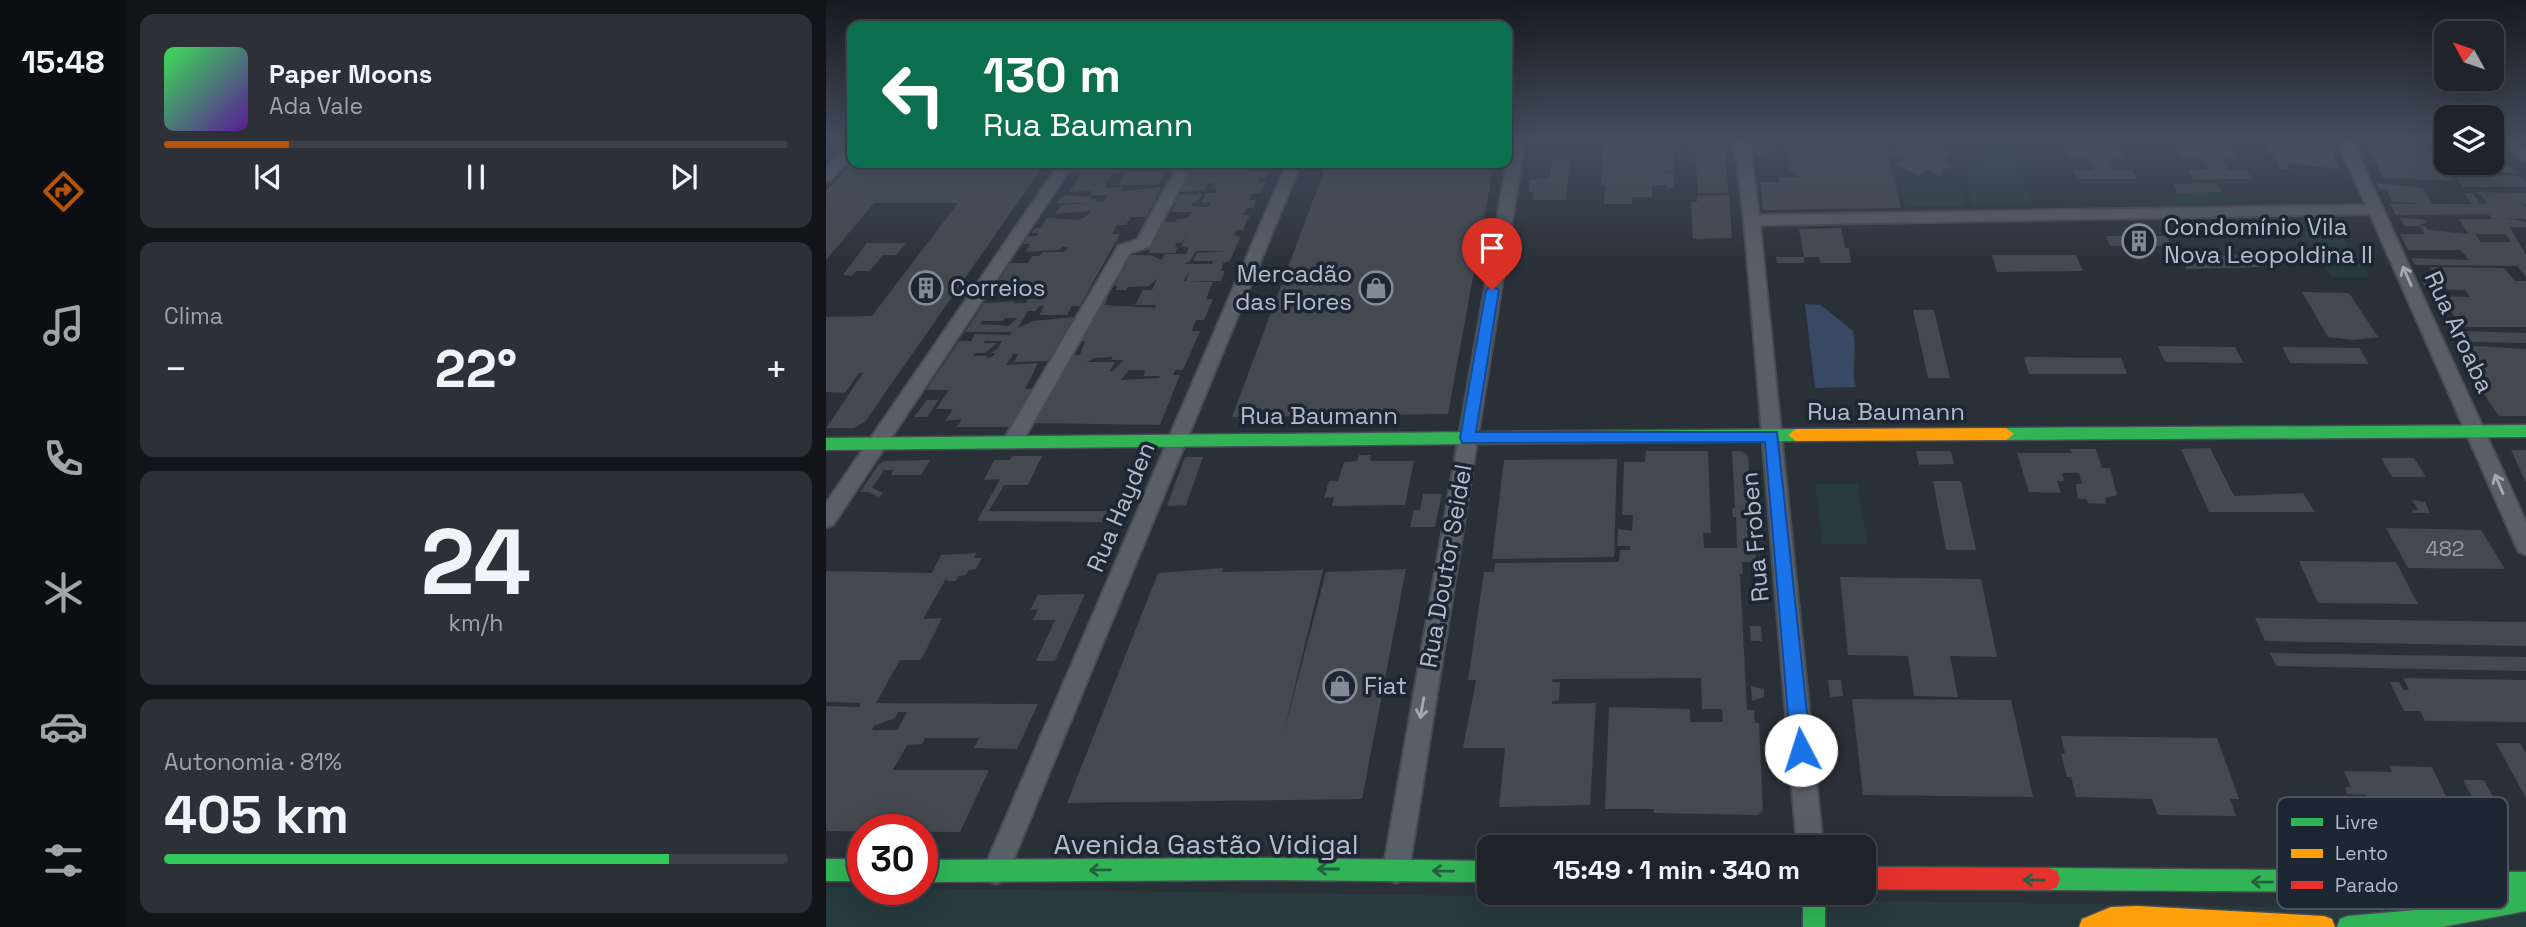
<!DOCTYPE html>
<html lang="pt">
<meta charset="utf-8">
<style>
body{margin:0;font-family:"Space Grotesk",sans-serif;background:#2d3036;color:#f1f3f6;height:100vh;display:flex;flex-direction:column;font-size:26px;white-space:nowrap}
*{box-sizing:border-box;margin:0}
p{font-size:23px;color:#a2a4a8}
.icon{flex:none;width:38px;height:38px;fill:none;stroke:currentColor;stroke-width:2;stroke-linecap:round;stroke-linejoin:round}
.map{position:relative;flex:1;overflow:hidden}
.sheet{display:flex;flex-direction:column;gap:14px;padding:14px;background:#121417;width:700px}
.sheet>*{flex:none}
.guide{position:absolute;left:21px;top:21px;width:665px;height:147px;border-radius:14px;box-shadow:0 7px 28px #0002,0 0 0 2px #3d4147;background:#0b6e4f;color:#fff;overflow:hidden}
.needle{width:46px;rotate:310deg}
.buttons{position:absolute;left:1608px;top:21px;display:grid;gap:14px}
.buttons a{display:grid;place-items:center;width:70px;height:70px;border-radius:14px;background:#20242a;box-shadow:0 7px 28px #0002,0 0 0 2px #3d4147;font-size:35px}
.speed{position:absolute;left:21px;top:814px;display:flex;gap:14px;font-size:35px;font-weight:700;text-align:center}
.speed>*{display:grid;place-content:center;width:91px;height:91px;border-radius:50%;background:#20242a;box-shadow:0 7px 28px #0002,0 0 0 2px #3d4147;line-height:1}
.speed .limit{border:10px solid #d22;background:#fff;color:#111}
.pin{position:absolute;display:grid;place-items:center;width:60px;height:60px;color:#fff;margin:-72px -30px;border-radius:50% 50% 50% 0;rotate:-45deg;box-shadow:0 0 7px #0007}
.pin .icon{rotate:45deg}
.me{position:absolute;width:77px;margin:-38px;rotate:355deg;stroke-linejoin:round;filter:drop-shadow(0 0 5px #0008)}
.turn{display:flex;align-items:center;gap:24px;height:147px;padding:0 21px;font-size:32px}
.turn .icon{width:91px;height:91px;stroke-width:2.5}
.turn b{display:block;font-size:49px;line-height:60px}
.big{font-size:52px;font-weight:700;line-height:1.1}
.sheet .tile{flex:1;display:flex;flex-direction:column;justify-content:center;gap:10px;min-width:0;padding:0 24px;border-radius:14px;background:#2d3036}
.sheet .dial{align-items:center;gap:0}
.dial b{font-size:91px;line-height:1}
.song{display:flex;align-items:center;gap:21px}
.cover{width:84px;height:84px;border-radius:10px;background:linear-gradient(135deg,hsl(130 70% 55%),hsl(270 70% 35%))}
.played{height:7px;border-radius:4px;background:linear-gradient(90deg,#b45309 20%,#3d4147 20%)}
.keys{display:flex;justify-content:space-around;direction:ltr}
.heat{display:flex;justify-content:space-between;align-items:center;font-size:38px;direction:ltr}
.charge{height:10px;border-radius:5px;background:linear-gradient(90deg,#34c759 81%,#3d4147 0)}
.trip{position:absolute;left:651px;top:835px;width:399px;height:70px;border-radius:14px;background:#20242a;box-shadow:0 7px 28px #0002,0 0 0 2px #3d4147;font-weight:700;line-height:70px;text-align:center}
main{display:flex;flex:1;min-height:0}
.menu{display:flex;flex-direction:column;width:126px;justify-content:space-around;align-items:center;background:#0d0e11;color:#a2a4a8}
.menu .icon{width:49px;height:49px}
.menu .on{color:#b45309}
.menu b{font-size:32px;color:#f1f3f6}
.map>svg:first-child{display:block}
.green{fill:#273a3e}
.water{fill:#384963}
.building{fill:#444950;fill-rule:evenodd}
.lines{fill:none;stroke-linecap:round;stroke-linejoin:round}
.street-casing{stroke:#484c53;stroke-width:4}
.fast-casing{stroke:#484c53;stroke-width:3}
.slow-casing{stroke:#484c53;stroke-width:3}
.jam-casing{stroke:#484c53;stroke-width:3}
.street{fill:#5a5e66;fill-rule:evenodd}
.fast{fill:#30b455;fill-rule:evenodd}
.slow{fill:#ff9f0a;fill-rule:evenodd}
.jam{fill:#e5322d;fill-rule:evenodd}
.oneway{stroke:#a2a9b5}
.oneway2{stroke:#255f41}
.route{fill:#1a73e8;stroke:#114b97;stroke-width:2}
.labels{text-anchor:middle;stroke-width:7;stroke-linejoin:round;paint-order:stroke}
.number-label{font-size:21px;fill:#989fab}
.poi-label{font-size:24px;fill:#b4bcc9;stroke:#1d2633;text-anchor:start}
.street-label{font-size:24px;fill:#b4bcc9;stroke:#1d2633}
.near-street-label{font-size:28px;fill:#b4bcc9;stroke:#1d2633}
.key{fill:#1d2633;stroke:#4a5360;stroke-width:2}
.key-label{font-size:19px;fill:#b4bcc9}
</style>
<main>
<nav class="menu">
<b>15:48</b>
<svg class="icon on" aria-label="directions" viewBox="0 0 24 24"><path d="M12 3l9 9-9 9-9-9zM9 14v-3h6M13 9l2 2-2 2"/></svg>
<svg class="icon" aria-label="music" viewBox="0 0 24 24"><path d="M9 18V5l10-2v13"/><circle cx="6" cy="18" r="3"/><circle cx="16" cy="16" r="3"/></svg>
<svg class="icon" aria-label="phone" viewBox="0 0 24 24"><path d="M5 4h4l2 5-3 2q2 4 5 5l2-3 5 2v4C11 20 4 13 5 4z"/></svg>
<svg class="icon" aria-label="climate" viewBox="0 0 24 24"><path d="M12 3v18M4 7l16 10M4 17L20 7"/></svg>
<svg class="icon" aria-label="car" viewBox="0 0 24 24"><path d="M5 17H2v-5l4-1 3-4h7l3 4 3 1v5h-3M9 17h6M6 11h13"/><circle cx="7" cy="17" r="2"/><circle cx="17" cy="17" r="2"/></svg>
<svg class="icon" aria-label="filters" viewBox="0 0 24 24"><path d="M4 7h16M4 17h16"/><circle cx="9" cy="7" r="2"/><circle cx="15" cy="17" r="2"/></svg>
</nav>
<section class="sheet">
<div class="tile">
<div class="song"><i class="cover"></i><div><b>Paper Moons</b><p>Ada Vale</p></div></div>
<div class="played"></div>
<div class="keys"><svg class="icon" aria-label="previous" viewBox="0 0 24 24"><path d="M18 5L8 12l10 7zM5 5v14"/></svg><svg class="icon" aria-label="pause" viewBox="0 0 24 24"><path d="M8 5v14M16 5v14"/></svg><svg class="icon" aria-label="next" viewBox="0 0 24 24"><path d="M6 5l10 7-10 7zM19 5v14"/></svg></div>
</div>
<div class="tile"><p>Clima</p>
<div class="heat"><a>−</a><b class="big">22°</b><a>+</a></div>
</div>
<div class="tile dial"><b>24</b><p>km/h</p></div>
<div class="tile"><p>Autonomia · 81%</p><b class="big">405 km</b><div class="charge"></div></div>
</section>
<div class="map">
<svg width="1700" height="927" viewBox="0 0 1700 927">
<rect width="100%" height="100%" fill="#2a3038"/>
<!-- green -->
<g class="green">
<path d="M1183 144 1206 203 1147 204 1138 177Z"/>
<path d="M1073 179H1132L1140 206 1079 207Z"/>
<path d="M1396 192 1422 202 1326 204 1352 193Z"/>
<path d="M1475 231H1512L1544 277H1506Z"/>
<path d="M989 484H1032L1041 544H996Z"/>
<path d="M0 887 1700 910V927H0Z"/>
</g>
<!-- water -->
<path class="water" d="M979 304 995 305 1027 331C1032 351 1024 366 1030 387L989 388Z"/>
<!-- building -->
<g class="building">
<path d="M778 139H830V145H847V171H830L847 172 848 188H841V185H826V197H806V204H778L779 185H775Z"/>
<path d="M868 139H899L902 193H872Z"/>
<path d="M1437 139 1493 141 1495 147 1504 148 1513 169 1461 163 1464 169H1454Z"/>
<path d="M1530 139H1620V163H1629L1632 166H1626L1631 173 1694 176 1700 183V187H1637L1628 175H1624L1629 181 1557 178 1541 143H1532Z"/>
<path d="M1081 143 1093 148 1100 143 1123 155 1116 160 1127 166 1115 171 1118 173 1113 177 1101 170 1093 176 1070 164 1078 159 1066 153 1079 148 1076 147Z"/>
<path d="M930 146H945L946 151H941L942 156H932Z"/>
<path d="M960 146 1060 147 1075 208 937 210 934 182H953V177H973L963 169Z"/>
<path d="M1295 150 1300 159H1283L1288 170H1306L1311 179H1252L1247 170H1268L1263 159H1242L1238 151Z"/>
<path d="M1350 150H1407L1413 159H1395L1402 170 1420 169 1426 179H1367L1362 170 1383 169 1376 159H1355Z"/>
<path d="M744 160 740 200H707L708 192H702L704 180 724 178 726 161Z"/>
<path d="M26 163H219L39 422 28 428H0L37 373H33L19 393 0 392V317L46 316 132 203H48L0 260V191Z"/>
<path d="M251 163H302L300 166H304L301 171H336L341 163H350L346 171H339L332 185H292L299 173H287L278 188 297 187 294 191H298L336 187 320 217H305L300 225H291L286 234H294L254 306H246L241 315H213L218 306H213L210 311H202L192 328 207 321 248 317 222 361 188 362 192 354H187L180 365 212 363 199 389H206L185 427H131L136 419 119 421 127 409H110L123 390H100L133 341H145L149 334 184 335 186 332H139L158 303 189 301 188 303H200L202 299H210L213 294 172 297 177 289H168L171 283H178L180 280H173L184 263H202L206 256H213L217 252H239L242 247H237L240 244 233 250 200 252 204 244H197L202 236H211L213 233H206L209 228H215L221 218 252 220 260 217 264 211 229 214 235 205 277 202 282 195H264L266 191 243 192 256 173H244ZM178 318H191L183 326 153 324 156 321H177ZM159 341H176L171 349 164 353H169L167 356 160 359 162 356H147L150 353H159L171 343H158Z"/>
<path d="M371 163H394L393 166H396L397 163H447L445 166H425L423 171 411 173 443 171 440 178H433L432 182H439L434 193H426L423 200H430L427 208H421L417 215H424L417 230H410L408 235 414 237 404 261 397 263 395 271H399L395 281H360L363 271 358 281 387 282 380 299H387L378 320H370L366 331H374L357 370H349L347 375H354L334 425 206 423 242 355H254L259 341H251L274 298H282L278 305 329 308 332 300 330 305H309L317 290H326L331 279 323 286 302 287 300 290H289L292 286H288L292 279H284L289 272H296L301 263H293L298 255H324L336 260 339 254H360L363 248 355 246 360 236 355 243H350L349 247H352L349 253H322L331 237H325L332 222H349L351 219 362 218 366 212H345L351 202H343L347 195 376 194 371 202H367L365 206 383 207 385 202H375L380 193H390L391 189H384L388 183H382L378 191 349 192 361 169H367ZM370 251H399L371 253 367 261H387L386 264H358L364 261ZM287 357 285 360H298L287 371H284L289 362H261L268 358ZM303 370H319L318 376H334L333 378 295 380Z"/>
<path d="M501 163H668L622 414 406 417Z"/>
<path d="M1647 166H1680L1685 167 1691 173H1653Z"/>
<path d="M1390 183 1396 192 1352 193 1347 184Z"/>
<path d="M1550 183 1597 188 1606 204H1646L1638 193H1646L1654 204 1662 203 1652 192 1700 193V204H1696L1700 208V219L1679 218 1700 222V227H1684L1700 255V277L1691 266 1589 265 1585 258 1643 260 1635 250H1582L1574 234H1599L1593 226H1599L1603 230 1642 234 1633 219H1666L1662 214 1570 215 1564 204H1597L1566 201 1561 190 1553 189ZM1649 234H1680L1685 242H1655Z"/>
<path d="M242 195 266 197 265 199H271L269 203H231L235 197Z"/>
<path d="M903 195 906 238 867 239 865 202H871V196Z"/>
<path d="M1574 218 1597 219 1600 222 1593 226H1579Z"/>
<path d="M1015 228 1019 248H1023L1025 263H994L993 257H978V263H951L950 257H978L973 229Z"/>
<path d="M1280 236H1340L1346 246H1284Z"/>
<path d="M41 243H80L70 255H57L44 271H30L26 276 17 275Z"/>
<path d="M1166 255H1250L1257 271 1171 272Z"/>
<path d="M1430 255 1438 267 1360 269 1354 256Z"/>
<path d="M1603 267 1678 268 1689 281H1700V327H1636L1614 296 1644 297 1639 290 1600 289 1596 281H1614Z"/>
<path d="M1476 292 1523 293 1552 337 1528 340 1502 337Z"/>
<path d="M1087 310H1108L1124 378H1102Z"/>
<path d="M1633 331 1700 333V343L1641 342Z"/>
<path d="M1634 345 1700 349V416H1673L1648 379H1657Z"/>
<path d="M1332 346 1409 347 1417 363 1339 362Z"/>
<path d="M1456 347 1533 348 1543 364 1464 363Z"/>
<path d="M1198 357 1295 358 1301 374H1203Z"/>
<path d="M101 400H112L101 417H88Z"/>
<path d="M1384 448 1408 496 1477 493 1489 512H1383L1355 449Z"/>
<path d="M1244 449H1270L1276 468H1284L1291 495 1279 498 1280 504 1262 503 1261 499H1252L1250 484H1256L1253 473H1236L1238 481H1231L1235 493 1203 492 1191 453H1246Z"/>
<path d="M1685 450H1700V483Z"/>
<path d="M820 451H882L885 533H877L878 548H911L910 517H907L906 508H909L906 451H916L922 455 930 562H916L917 574H914L921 710H928L929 723H933L937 810 932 815 828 813V809H779L783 707 864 709V722H897L896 709H876L875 678 727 679 726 682H734L733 701H726V704L770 703 764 805 673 807 679 748H637L650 680H642L658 572H668L669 563 793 562 794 550H804V546H791L792 529 806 531 807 515H796L798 462H819Z"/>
<path d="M1090 451H1125L1128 464 1093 465Z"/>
<path d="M533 455H545L544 461H588L579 505 506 506 508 497 498 498 503 481H512L518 462 531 461Z"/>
<path d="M186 456H216L202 485H178L163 511H282L277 522 151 521 174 479 158 480 168 460H184Z"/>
<path d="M359 457H377L360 505 341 506Z"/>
<path d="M1555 458H1588L1600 477H1566Z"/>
<path d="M791 459 788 557 666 559 678 460Z"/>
<path d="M104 460 95 475H65L67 470H58L46 488 57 493 53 497 42 492H34L52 465 59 461Z"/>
<path d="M1107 481H1135L1150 550H1120Z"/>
<path d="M597 494H616L609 527H584L588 510H594Z"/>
<path d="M1586 500 1599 502 1604 513H1587L1586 510H1592Z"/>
<path d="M1560 528 1655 530 1679 569 1582 568Z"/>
<path d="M150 553 148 558H156L150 569 143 570 140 575 132 576 130 581H120L121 577 97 619 116 618 95 660H74L50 703 212 704 191 749 148 748 153 738H99L96 744 81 745 67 770H163L134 832 0 831V706L33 707 35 703 0 702V571L106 573 115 555ZM72 712H81L71 730H46L48 726 69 718Z"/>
<path d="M1473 561 1570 562 1592 604 1492 603Z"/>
<path d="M397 568 396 572 497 570 457 735 500 572 580 569 536 799 241 803 332 573Z"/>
<path d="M1014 577 1155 579 1171 657 1124 656 1132 697 1088 696 1082 656 1022 655Z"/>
<path d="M259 594 229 661H210L229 620H207L212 609 204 610 212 595Z"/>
<path d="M1429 618 1700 622V646L1439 641Z"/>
<path d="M924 626H935L936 641H925Z"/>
<path d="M1444 653 1700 657V671L1450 666Z"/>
<path d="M1577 678 1700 680V722L1599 721 1594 711H1578L1564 682H1573L1577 690H1583Z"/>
<path d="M1002 680H1015L1017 696 1004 697Z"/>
<path d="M925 686 938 689V697L926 701Z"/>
<path d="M1026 699 1185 700 1207 797 1037 795Z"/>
<path d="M1235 736 1391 738 1413 799H1404L1410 816 1332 815 1326 799 1250 797 1245 777H1241L1235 754 1239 753Z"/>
<path d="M1670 743H1694L1700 753V798Z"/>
<path d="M1564 766 1606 767 1629 815 1584 814 1582 809 1552 808 1554 812H1548L1540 795 1521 794 1519 787H1525L1518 771 1566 772Z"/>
<path d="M1637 780H1658L1679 820H1658Z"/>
</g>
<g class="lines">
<defs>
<g id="street">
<path d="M685 139H699L583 870 579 879 570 883 561 879 557 870Z"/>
<path d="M909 139H923L933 215 1540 205 1511 139H1525L1700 522V555L1693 552 1690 546 1544 214 934 225 997 847H971L918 220Z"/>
<path d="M1675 139H1690L1700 149V161L1695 160Z"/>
<path d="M26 144V156L5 180 0 181V168L21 145Z"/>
<path d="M234 163H248L7 525 0 527V503Z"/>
<path d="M353 163H367L325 243 323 247 304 253 194 446 187 448 180 446 178 441 180 436 290 250 292 246 311 240Z"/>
<path d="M461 163H475L179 880 170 884 161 880 157 871Z"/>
</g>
<g id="fast">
<path d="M1700 425V437L1180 440 1172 434 1180 428Z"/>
<path d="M970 429 978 435 970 441 0 450V438Z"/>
<path d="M440 858 663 861V882L440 880 96 882V860Z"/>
<rect x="0" y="859" width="37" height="22"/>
<path d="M1223 868 1700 872V911L1616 927H1511L1514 919 1522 916 1590 910 1678 893 1223 890 1215 887 1212 879 1215 871Z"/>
<rect x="977" y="892" width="22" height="35"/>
</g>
<g id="slow">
<path d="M1180 428 1188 434 1180 440 970 441 962 435 970 429Z"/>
<path d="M1311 906 1498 916 1506 919 1509 927H1253L1256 919 1285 907Z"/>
</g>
<path id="jam" d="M1038 867 1223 868 1231 871 1234 879 1231 887 1223 890 1038 889Z"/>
</defs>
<!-- street casing -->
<use href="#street" class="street-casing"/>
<!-- fast casing -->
<use href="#fast" class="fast-casing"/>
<!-- slow casing -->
<use href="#slow" class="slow-casing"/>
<!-- jam casing -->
<use href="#jam" class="jam-casing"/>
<!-- street -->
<use href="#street" class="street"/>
<!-- fast -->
<use href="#fast" class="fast"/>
<!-- slow -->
<use href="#slow" class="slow"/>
<!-- jam -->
<use href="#jam" class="jam"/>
</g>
<!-- one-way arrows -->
<defs><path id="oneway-shaft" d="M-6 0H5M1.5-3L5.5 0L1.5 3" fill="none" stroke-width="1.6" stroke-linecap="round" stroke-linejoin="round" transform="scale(1.75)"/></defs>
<g class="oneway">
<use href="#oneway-shaft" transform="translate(1581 276) rotate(-114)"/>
<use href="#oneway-shaft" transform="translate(1673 484) rotate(-113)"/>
<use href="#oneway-shaft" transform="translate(596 708) rotate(100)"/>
</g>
<g class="oneway2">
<use href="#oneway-shaft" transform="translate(502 869) rotate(-180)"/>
<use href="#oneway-shaft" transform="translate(274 870) rotate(179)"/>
<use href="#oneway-shaft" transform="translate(617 871) rotate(-179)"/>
<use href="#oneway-shaft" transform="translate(1208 880) rotate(-179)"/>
<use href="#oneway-shaft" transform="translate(1436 882) rotate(-179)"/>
</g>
<!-- sky -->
<linearGradient id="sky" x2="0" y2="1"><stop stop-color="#171a1f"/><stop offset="0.52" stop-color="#444e5e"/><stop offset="1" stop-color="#444e5e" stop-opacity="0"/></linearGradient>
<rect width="1700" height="269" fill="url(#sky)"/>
<!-- route -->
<path class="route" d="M666 286 673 290 650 432H951L985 750 982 757 975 760 968 757 965 750 939 442 636 443 634 438 660 290Z"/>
<!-- icons -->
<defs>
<symbol id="building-ring" viewBox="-11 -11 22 22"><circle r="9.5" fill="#1d2633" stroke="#848b96" stroke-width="1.5"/><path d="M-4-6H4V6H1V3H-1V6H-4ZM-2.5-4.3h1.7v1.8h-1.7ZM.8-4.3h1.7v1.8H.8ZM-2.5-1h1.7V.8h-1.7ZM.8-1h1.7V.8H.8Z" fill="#848b96"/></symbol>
<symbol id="shop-ring" viewBox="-11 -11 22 22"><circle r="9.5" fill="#1d2633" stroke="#848b96" stroke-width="1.5"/><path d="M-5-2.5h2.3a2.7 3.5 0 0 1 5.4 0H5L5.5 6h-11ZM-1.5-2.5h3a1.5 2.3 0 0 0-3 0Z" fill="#848b96"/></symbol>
</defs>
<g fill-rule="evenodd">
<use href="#building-ring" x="1294" y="222" width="38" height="38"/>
<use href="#building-ring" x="81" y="269" width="38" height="38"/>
<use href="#shop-ring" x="531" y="269" width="38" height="38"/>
<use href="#shop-ring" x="495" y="667" width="38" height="38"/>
</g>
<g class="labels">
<!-- number labels -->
<g class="number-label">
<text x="1619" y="556">482</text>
</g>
<!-- poi labels -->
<g class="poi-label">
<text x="1338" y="235">Condomínio Vila<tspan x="1338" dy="28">Nova Leopoldina II</tspan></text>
<text x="526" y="282" text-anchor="end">Mercadão<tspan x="526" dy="28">das Flores</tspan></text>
<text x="124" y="296">Correios</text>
<text x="538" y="694">Fiat</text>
</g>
<!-- street labels -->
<g class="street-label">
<text transform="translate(1633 332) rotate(65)" y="8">Rua Aroaba</text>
<text x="1060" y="420">Rua Baumann</text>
<text x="493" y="424">Rua Baumann</text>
<text transform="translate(295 507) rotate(-67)" y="8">Rua Hayden</text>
<text transform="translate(929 537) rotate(-95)" y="8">Rua Froben</text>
<text transform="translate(620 566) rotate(-80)" y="8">Rua Doutor Seidel</text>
</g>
<!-- near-street labels -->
<g class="near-street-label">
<text x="380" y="854">Avenida Gastão Vidigal</text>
</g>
</g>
<!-- legend -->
<rect x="1451" y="797" width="231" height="112" rx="10" class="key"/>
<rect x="1465" y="818" width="32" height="8" fill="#30b455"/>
<rect x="1465" y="849" width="32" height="9" fill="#ff9f0a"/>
<rect x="1465" y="881" width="32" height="8" fill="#e5322d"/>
<g class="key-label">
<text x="1509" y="829">Livre</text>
<text x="1509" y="860">Lento</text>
<text x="1509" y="892">Parado</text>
</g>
</svg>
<div class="buttons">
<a><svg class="needle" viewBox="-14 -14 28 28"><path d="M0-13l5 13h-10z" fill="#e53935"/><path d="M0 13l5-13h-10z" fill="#a2a4a8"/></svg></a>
<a><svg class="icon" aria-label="layers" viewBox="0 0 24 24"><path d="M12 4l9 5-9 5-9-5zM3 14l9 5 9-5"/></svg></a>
</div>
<div class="speed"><div class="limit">30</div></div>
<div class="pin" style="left:666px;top:290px;background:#d93025"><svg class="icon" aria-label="arrive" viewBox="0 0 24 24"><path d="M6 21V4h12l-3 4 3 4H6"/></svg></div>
<svg class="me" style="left:975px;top:750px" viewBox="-20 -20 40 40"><circle r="19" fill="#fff"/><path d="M0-13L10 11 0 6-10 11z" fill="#1a73e8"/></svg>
<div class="trip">15:49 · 1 min · 340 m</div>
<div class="guide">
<div class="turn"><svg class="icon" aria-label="left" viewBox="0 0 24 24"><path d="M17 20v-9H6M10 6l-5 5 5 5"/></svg><div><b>130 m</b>Rua Baumann</div></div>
</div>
</div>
</main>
